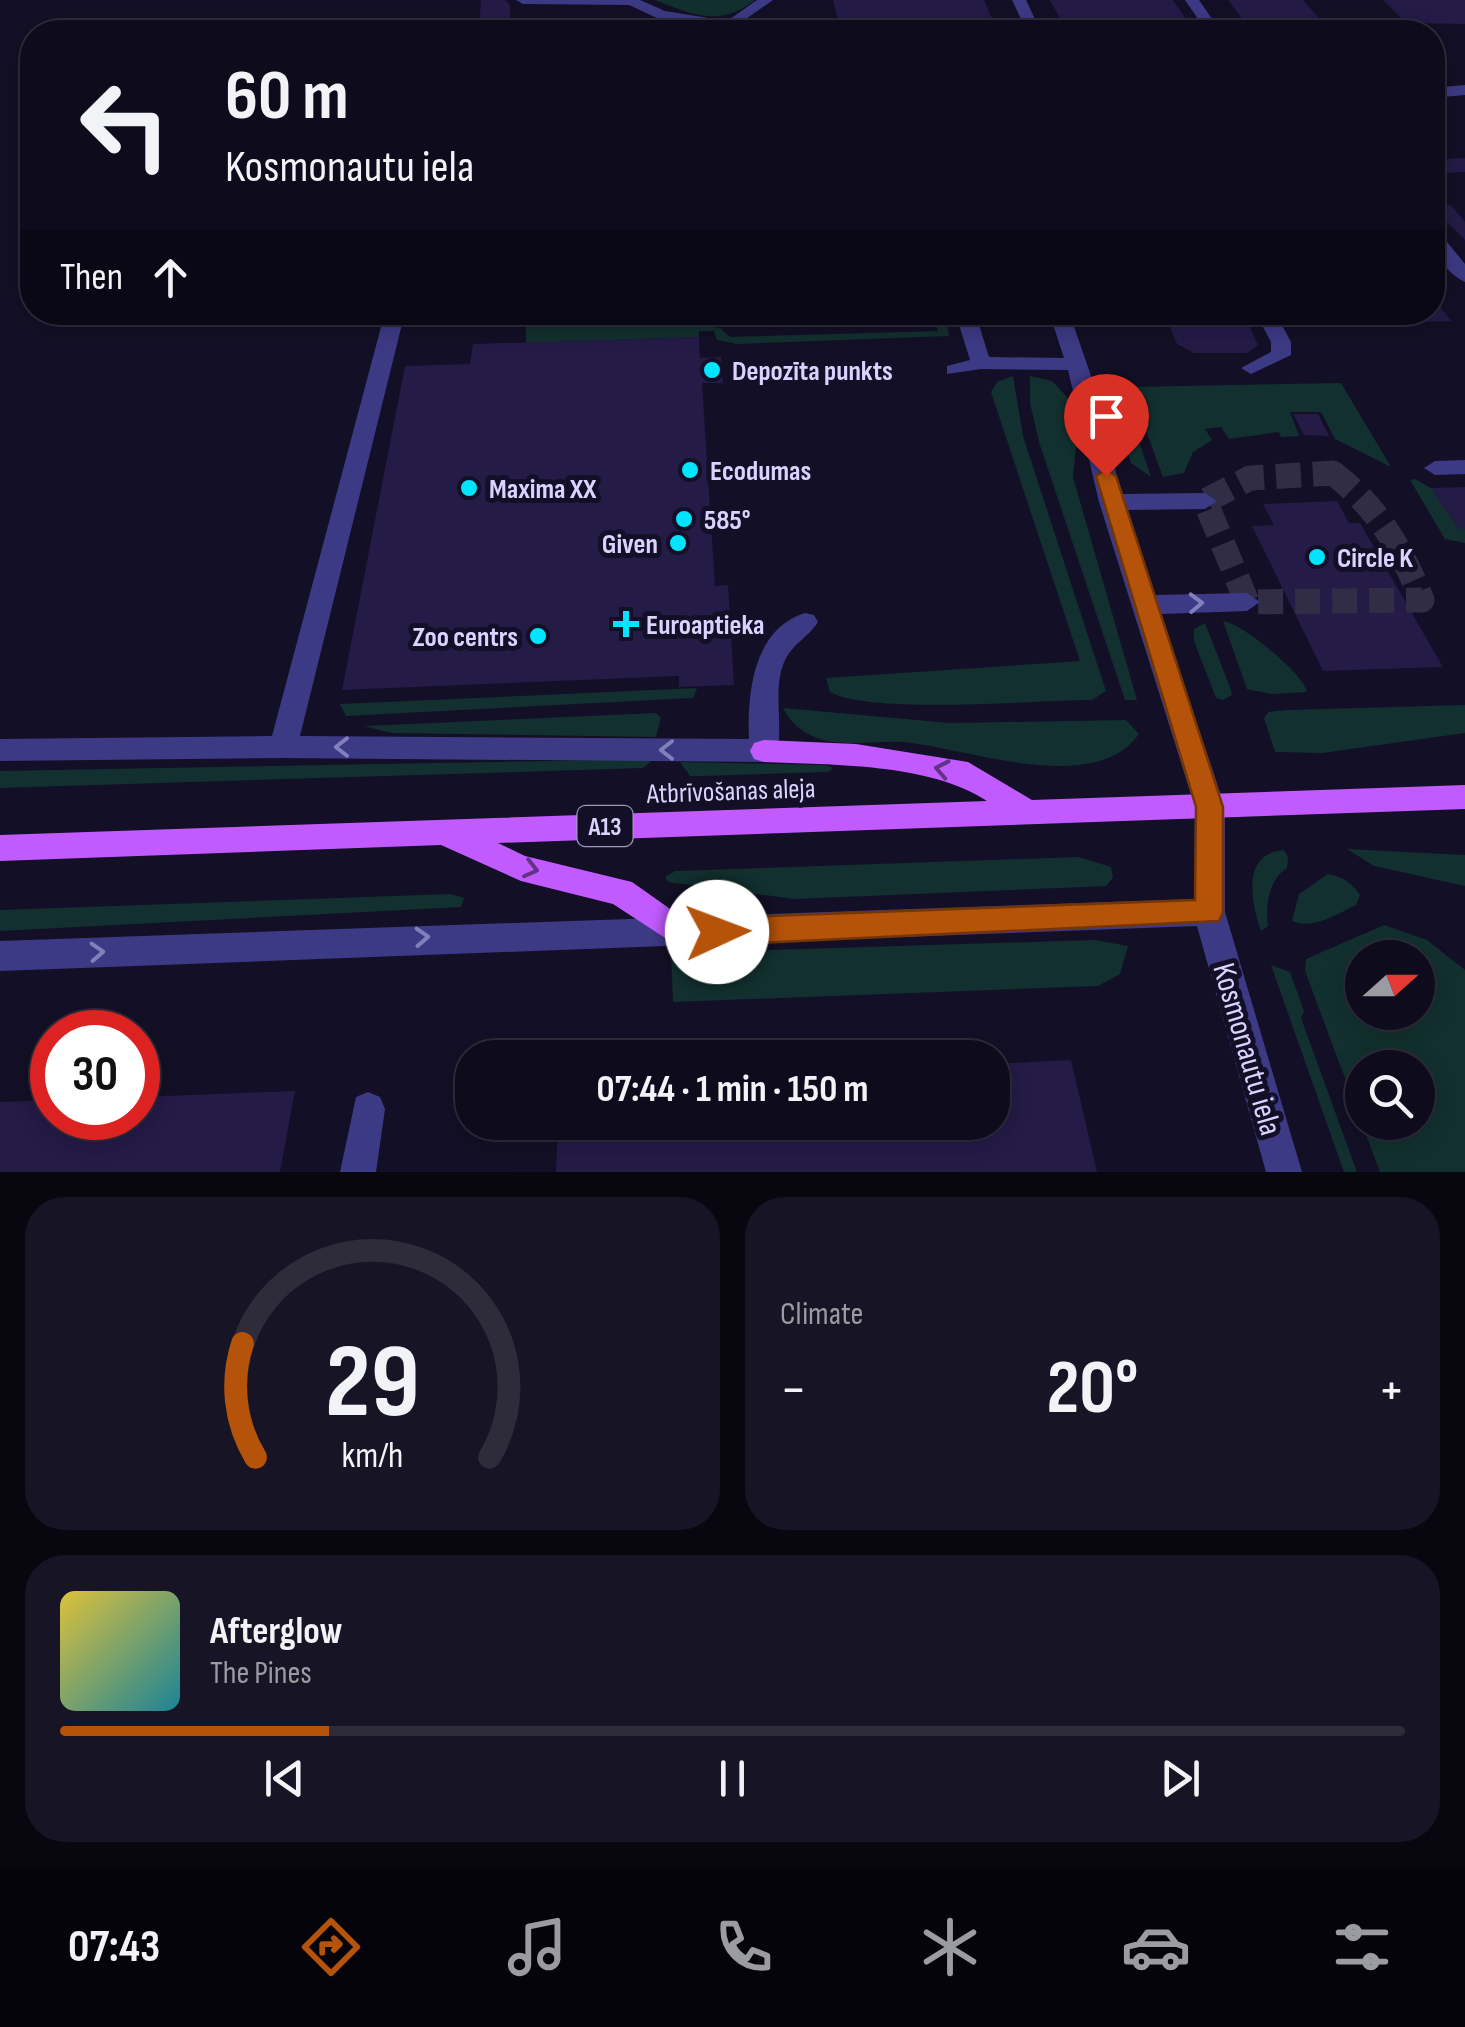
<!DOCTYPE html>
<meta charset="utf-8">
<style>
body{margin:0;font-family:"Sofia Sans Condensed",sans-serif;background:#171425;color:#f1f3f6;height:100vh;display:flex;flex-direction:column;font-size:38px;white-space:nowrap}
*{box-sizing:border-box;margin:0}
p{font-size:32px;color:#9b9ba3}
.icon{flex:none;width:55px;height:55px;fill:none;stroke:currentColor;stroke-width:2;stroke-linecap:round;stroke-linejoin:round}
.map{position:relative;height:1172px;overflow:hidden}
.sheet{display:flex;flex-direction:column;gap:25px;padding:25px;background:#08060f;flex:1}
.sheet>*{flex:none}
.hud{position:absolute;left:20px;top:20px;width:1425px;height:305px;border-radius:40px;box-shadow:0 5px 25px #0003,0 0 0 2px #2e2b3b;background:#0e0b1c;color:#f1f3f6;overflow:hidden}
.needle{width:65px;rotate:69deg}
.buttons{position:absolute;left:1345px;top:940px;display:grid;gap:20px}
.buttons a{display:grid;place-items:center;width:90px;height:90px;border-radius:50%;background:#0e0b1c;box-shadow:0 5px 25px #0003,0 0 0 2px #2e2b3b;font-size:50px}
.speed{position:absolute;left:30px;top:1010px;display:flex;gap:20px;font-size:50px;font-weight:700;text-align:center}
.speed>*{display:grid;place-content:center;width:130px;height:130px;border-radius:50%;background:#0e0b1c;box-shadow:0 5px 25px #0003,0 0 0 2px #2e2b3b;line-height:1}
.speed .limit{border:15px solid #d22;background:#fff;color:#111}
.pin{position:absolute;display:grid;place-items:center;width:85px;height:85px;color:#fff;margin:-102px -42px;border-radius:50% 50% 50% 0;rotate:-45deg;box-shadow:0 0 10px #0007}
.pin .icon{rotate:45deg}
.me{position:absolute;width:110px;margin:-55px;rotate:88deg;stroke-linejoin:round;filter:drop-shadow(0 0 8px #0008)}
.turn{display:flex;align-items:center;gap:35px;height:210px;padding:0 40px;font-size:45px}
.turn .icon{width:130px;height:130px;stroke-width:2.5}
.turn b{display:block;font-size:70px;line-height:85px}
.then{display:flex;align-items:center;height:95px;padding:0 40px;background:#0003;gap:20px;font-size:38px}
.big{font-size:75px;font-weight:700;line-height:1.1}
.sheet .widget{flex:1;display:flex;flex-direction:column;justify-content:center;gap:15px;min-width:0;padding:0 35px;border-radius:40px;background:#171425}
.sheet .dial{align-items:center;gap:0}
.dial svg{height:260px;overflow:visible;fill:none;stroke:#2e2b3b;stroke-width:7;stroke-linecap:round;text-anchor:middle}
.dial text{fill:#f1f3f6;stroke:none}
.song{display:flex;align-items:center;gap:30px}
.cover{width:120px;height:120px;border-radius:15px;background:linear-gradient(135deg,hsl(50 70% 55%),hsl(190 70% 35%))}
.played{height:10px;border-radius:5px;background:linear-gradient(90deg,#b45309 20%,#2e2b3b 20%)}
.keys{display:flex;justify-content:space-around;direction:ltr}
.heat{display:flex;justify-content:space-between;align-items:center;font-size:55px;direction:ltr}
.sheet .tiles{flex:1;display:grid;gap:25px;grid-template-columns:1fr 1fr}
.widget:last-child{grid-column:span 2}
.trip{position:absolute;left:455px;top:1040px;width:555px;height:100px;border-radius:40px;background:#0e0b1c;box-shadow:0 5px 25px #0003,0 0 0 2px #2e2b3b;font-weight:700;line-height:100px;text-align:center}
.dock{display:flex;height:160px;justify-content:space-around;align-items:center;background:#06040b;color:#9b9ba3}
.dock .icon{width:70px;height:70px}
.dock .current{color:#b45309}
.dock b{font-size:45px;color:#f1f3f6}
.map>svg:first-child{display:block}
.green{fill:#12302f;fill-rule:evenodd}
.building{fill:#241b47}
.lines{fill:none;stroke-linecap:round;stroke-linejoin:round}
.minor-tunnel{stroke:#312d47;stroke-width:25;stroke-dasharray:25 12;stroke-linecap:butt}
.minor{fill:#3d3a85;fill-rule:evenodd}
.major{fill:#c25bff;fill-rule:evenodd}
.oneway{stroke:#837fbc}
.oneway2{stroke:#623188}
.route{fill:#b45309;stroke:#753606;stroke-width:2.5}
.poi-dot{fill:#00e5ff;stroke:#130f26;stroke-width:4}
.labels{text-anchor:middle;stroke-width:10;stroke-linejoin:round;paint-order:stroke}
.shield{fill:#130f26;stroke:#9e99be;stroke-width:2.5}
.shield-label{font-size:25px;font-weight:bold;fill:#d9d4ff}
.poi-label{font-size:28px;font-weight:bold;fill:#d9d4ff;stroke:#130f26;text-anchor:start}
.street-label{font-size:28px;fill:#d9d4ff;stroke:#130f26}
.near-street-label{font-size:32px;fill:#d9d4ff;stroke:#130f26}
</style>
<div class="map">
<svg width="1465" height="1172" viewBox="0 0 1465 1172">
<rect width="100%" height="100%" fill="#130f26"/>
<!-- green -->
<g class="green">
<path d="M655 0H755C719 28 694 15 655 0Z"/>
<path d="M945 312 949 336 737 344 717 340 714 331H699V337L526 343V316L695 325 720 328 730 337 938 331 933 313Z"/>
<path d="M1013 376 1023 436 1106 691 1092 700C1036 700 872 715 830 692L826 678 1080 661 991 392 997 382Z"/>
<path d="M1030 376 1052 381 1067 397 1077 436 1073 477 1137 700H1125L1039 442 1030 403Z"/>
<path d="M1341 383 1391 467 1335 439 1321 412H1290L1299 436 1281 437 1279 432 1229 439 1221 427 1205 429 1212 440 1193 452 1184 473 1163 477 1130 387Z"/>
<path d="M1120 386 1151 477 1131 463 1109 399Z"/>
<path d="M1415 479 1431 488 1459 529H1465V543L1445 539 1410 480Z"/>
<path d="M1223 621C1243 624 1303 673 1307 692L1271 694 1247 689Z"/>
<path d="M1205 623 1231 690 1232 695 1223 700 1216 698 1194 641V629Z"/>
<path d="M697 688 693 698 346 716 340 704Z"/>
<path d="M1465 705V733L1322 753 1275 752 1264 718 1268 712 1287 710Z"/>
<path d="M783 708 950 723 1126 720 1139 734C1094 798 965 747 902 742 874 740 844 748 817 738 801 732 791 723 783 708Z"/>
<path d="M656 713 661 718 656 737 391 733 364 726Z"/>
<path d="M654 759 643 768 0 788V771Z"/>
<path d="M680 762 826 765 833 768 828 772 701 776H690Z"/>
<path d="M1347 849 1465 855V886L1374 866Z"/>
<path d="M1284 850 1288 857 1287 868C1269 879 1265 906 1268 926L1261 931C1251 903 1241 853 1284 850Z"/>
<path d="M1079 857 1111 867 1113 878 1106 886 794 899 668 882 665 877 675 871Z"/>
<path d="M1328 874C1343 877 1351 882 1360 895L1356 905C1337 914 1313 930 1292 921L1299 894Z"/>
<path d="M450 894 464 898 461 907 0 931V910Z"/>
<path d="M1384 925 1427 940 1465 970V1172H1380L1305 971 1306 959ZM1362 958H1418V1012H1362ZM1362 1068H1418V1122H1362Z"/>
<path d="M1095 940 1128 946 1120 974 1098 986 673 1002 671 953Z"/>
<path d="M1271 965 1290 972 1304 1011 1301 1018 1357 1172H1344Z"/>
</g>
<!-- building -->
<g class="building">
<path d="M481 0H505L510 5V32H479Z"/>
<path d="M833 0H984L998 32H841Z"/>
<path d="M1050 0H1173L1195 32H1067Z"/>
<path d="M1228 0H1303L1331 32H1252Z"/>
<path d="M1383 0H1465V24L1406 23Z"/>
<path d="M1465 158V172L1432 174V160Z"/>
<path d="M1451 205 1465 222V240L1432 207Z"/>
<path d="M1432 297 1451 321 1327 325 1320 312H1432Z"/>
<path d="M1171 312H1234L1238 321H1247L1258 345 1247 353H1194L1177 344 1167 321H1174Z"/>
<path d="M699 337 700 358 721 357 723 383H702L715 586 728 585 734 685 679 687V676L342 690 405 366 470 364 473 344Z"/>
<path d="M1293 414H1318L1329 436 1304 435Z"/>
<path d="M1465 487V529H1459L1431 488Z"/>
<path d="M1337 501 1349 523H1360L1443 667 1323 671 1252 526 1274 525 1263 504Z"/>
<path d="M1071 1060 1097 1172H556L558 1122H992V1064Z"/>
<path d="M295 1091 280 1172H0V1102L52 1100V1118H138V1097Z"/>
</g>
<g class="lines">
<!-- minor-tunnel -->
<path class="minor-tunnel" d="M1333 473C1378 508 1401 548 1422 600L1247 602 1205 501 1250 478Z"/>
<!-- minor -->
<g class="minor">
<path d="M516 0H640L665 11 727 21 757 0H773L730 30 657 18 629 5 523 4Z"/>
<path d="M1012 0H1026L1041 32H1027Z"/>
<path d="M1185 0H1199L1221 32H1207Z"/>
<path d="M1465 85V95L1432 98V88Z"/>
<path d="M1432 230 1438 231 1465 264V282C1445 273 1432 250 1432 230Z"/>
<path d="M385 312H405L300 736 749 739C747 694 753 629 805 613L814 615 818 622C808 638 790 645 783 665 772 694 786 736 774 759L764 762 283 758 0 761V739L272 736Z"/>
<path d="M660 312H842L813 326 689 324Z"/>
<path d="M955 312H975L989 357 1064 358 1049 312H1069L1099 399 1121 494 1205 493 1217 501 1205 509 1125 510 1154 595 1247 593 1260 602 1247 611 1160 614 1225 807V912L1302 1172H1266L1197 926 0 971V941L1194 899 1195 807 1099 502 1068 370 981 369 947 374V366L970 360Z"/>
<path d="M1255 312H1275L1291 342V355L1251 374 1241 368 1271 352V342Z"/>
<path d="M1465 460V474L1435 475 1424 468 1435 461Z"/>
<path d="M368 1092 380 1097 385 1109 376 1172H340L356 1097Z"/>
</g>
<!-- major -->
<path class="major" d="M764 740 856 744 968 762 1032 800 1465 785V809L498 843 525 856 632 882 690 923 695 933 690 943 679 947 613 904 521 881 441 845 0 861V835L987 801C929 763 833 765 764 762L754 759 750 751 754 743Z"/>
</g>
<!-- one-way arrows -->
<defs><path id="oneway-chevron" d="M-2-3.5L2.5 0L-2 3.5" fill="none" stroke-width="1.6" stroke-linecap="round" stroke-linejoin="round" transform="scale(2.5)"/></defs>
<g class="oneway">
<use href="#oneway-chevron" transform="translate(1196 603) rotate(-2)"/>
<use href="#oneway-chevron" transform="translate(342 747) rotate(-180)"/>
<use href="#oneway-chevron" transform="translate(667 750) rotate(-180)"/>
<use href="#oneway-chevron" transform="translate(422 937) rotate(-3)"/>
<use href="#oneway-chevron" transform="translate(97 952) rotate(-3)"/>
</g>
<g class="oneway2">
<use href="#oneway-chevron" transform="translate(942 769) rotate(-169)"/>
<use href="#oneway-chevron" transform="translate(531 869) rotate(14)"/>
</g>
<!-- route -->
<path class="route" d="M1106 469 1116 476 1223 807V912L1219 921 717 945 707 941 703 932 707 922 717 918 1195 900 1196 807 1096 476Z"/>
<!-- markers -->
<g class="poi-dot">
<circle cx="712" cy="370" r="10"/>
<circle cx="690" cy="470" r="10"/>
<circle cx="469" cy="488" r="10"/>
<circle cx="684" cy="519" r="10"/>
<circle cx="678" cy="543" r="10"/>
<circle cx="1317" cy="557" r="10"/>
<path d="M621 609h10v10h10v10h-10v10h-10v-10h-10v-10h10z"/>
<circle cx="538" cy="636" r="10"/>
</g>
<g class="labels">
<!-- shield labels -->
<rect class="shield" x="577.5" y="806" width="55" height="40" rx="8"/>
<g class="shield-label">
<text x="605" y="835">A13</text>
</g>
<!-- poi labels -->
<g class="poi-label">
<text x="732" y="380">Depozīta punkts</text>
<text x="710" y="480">Ecodumas</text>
<text x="489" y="498">Maxima XX</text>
<text x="704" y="529">585°</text>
<text x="658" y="553" text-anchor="end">Given</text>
<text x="1337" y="567">Circle K</text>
<text x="646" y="634">Euroaptieka</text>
<text x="518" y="646" text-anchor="end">Zoo centrs</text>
</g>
<!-- street labels -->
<g class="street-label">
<text transform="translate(731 790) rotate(-2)" y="10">Atbrīvošanas aleja</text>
</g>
<!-- near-street labels -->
<g class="near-street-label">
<text transform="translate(1248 1049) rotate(74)" y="11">Kosmonautu iela</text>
</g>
</g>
</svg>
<div class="buttons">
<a><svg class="needle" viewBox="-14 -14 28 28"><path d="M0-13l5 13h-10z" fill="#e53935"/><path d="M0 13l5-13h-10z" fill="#9b9ba3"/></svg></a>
<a><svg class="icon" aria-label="search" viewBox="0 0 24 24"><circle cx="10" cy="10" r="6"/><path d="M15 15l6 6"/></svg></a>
</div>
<div class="speed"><div class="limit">30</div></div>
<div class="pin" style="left:1106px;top:476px;background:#d93025"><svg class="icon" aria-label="arrive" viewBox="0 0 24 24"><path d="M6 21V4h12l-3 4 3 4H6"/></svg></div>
<svg class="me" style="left:717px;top:932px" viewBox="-20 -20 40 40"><circle r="19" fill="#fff"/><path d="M0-13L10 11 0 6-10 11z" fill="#b45309"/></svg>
<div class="trip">07:44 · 1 min · 150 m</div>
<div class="hud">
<div class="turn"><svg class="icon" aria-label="left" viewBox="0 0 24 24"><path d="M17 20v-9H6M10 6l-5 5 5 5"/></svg><div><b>60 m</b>Kosmonautu iela</div></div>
<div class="then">Then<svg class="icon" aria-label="ahead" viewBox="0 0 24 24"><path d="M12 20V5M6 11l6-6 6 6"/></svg></div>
</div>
</div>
<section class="sheet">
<div class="tiles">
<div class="widget dial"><svg viewBox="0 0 100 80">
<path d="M14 69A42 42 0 1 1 86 69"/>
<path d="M14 69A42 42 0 0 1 10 34" stroke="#b45309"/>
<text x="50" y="56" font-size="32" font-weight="700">29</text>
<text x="50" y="72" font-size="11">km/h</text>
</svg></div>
<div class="widget"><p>Climate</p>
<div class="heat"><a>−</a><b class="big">20°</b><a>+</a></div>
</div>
<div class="widget">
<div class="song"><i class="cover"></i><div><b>Afterglow</b><p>The Pines</p></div></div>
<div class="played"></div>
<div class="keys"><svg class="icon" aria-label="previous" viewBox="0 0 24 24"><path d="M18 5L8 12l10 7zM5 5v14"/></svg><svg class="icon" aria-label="pause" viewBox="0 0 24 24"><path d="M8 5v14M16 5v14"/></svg><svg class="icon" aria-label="next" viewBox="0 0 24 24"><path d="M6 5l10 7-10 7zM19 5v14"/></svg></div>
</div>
</div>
</section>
<nav class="dock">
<b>07:43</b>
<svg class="icon current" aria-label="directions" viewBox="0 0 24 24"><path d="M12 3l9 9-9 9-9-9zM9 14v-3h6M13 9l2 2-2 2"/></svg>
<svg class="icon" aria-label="music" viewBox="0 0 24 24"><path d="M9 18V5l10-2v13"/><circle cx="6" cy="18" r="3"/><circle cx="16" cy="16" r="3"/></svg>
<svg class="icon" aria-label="phone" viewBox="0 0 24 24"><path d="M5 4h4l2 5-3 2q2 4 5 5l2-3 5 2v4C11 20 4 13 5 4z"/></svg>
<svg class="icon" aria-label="climate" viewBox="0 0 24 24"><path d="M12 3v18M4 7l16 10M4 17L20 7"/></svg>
<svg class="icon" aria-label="car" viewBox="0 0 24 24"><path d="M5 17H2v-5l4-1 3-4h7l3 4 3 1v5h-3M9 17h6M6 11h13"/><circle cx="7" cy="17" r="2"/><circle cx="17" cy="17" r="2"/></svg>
<svg class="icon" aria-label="filters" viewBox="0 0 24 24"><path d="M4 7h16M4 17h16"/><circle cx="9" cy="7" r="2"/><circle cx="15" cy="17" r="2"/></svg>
</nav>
